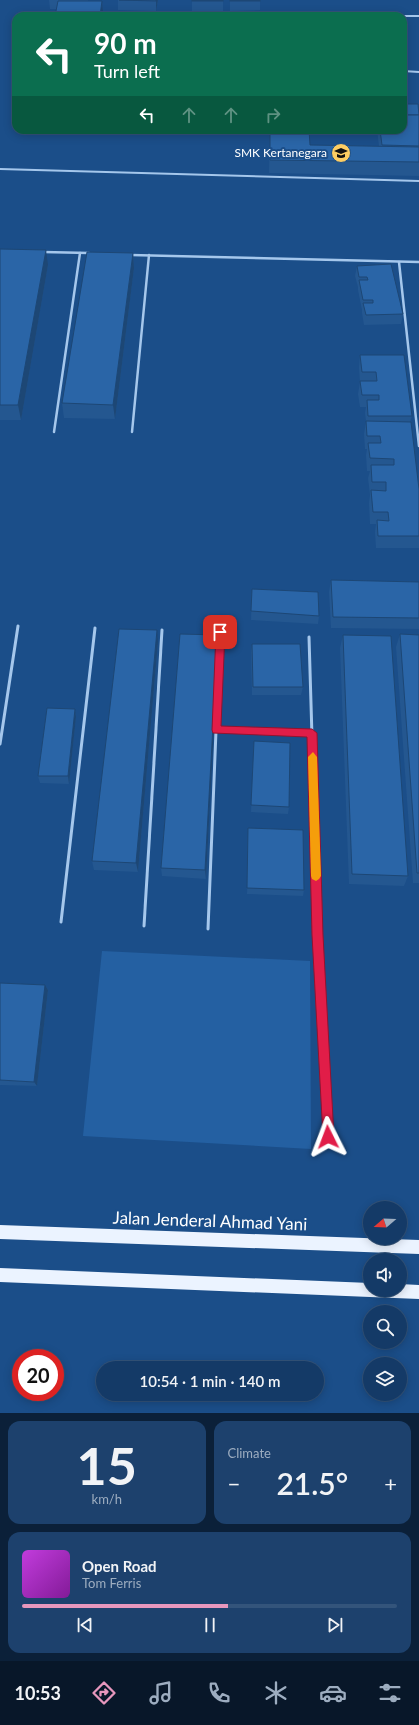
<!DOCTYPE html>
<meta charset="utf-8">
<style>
body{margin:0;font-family:Lato,sans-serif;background:#1d416d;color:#f1f3f6;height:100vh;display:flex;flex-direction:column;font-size:15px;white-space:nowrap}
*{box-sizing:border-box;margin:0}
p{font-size:13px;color:#9dadc0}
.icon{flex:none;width:22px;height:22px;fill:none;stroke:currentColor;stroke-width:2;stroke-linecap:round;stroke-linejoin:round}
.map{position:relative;height:1413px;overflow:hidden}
.panel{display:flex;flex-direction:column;gap:8px;padding:8px;background:#0b2039;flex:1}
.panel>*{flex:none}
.top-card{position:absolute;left:12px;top:12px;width:395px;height:122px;border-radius:12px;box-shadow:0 2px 10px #0003,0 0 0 1px #33547b;background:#0b6e4f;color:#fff;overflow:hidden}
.needle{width:26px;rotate:251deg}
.fabs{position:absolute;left:363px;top:1201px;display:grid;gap:8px}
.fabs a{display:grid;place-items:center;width:44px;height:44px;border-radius:50%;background:#143a67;box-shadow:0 2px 10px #0003,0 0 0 1px #33547b;font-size:20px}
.speed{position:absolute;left:12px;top:1349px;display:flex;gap:8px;font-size:20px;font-weight:700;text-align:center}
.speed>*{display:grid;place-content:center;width:52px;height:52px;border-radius:50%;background:#143a67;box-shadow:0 2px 10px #0003,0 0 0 1px #33547b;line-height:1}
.speed .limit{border:6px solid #d22;background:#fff;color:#111}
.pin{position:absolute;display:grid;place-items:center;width:34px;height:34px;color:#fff;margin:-17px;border-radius:8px;box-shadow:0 2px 6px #0006}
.me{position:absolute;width:44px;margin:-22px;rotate:357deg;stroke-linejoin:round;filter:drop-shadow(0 0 3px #0008)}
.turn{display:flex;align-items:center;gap:14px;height:84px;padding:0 16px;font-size:18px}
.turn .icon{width:52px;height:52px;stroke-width:2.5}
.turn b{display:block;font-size:28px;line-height:34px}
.lanes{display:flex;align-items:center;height:38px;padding:0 16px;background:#0003;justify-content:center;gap:20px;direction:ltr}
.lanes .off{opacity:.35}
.big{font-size:30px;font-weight:600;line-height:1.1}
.panel .card{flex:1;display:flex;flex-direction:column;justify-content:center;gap:6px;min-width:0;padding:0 14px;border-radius:12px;background:#1d416d}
.panel .dial{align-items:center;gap:0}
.dial b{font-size:52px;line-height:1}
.song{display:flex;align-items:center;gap:12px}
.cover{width:48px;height:48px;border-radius:6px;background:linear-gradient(135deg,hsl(290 70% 55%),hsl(290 70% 35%))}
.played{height:4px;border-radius:2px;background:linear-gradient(90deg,#e797bd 55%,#33547b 55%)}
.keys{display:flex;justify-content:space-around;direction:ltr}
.heat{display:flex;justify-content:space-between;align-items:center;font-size:22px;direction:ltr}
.panel .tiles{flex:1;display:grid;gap:8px;grid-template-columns:1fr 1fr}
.card:last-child{grid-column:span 2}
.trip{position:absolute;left:96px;top:1361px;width:228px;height:40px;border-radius:20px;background:#143a67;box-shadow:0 2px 10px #0003,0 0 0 1px #33547b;font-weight:600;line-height:40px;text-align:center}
.menu{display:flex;height:64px;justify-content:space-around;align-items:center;background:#081729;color:#9dadc0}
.menu .icon{width:28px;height:28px}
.menu .on{color:#e797bd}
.menu b{font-size:18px;color:#f1f3f6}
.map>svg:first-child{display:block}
.green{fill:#2460a2}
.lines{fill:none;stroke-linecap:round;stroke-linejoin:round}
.service-far3{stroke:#a5c7ec;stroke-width:2}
.service-far2{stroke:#a5c7ec;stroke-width:2.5}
.service-far1{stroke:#a5c7ec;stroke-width:3}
.service{stroke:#a5c7ec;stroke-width:4}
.primary{fill:#ebf3ff;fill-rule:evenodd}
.wall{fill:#245790}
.shaded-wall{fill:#1d4775}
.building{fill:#2a65a7;stroke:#1d4775}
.route{fill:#e11d48;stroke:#92132f}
.slow{fill:#f59e0b}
.labels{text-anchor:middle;stroke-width:4;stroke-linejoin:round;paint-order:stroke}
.far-poi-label{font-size:12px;fill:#fff;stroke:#1b4e89;text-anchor:end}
.near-street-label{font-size:17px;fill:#fff;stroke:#1b4e89}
</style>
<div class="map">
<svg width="419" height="1413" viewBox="0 0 419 1413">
<rect width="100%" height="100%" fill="#1b4e89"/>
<!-- green -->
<path class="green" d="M102 951 310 961 311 1149 83 1136Z"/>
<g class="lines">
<!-- service-far3 -->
<g class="service-far3">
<path d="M150 16 333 15"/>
<path d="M370 16H419"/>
<path d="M403 71 419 72"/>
<path d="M0 169 419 181"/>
</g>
<!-- service-far2 -->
<g class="service-far2">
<path d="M43 252 89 253"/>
<path d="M131 255 419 262"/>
<path d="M399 262 419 446"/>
<path d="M54 432 80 253"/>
<path d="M132 432 149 255"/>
</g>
<!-- service-far1 -->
<g class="service-far1">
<path d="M309 637 318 936"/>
<path d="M216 730 312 733"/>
<path d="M0 744 18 626"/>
<path d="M61 922 95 628"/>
<path d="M144 926 162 630"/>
<path d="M208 929 220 632"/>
</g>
<!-- service -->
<path class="service" d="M318 935 328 1137"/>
<!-- primary -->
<g class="primary">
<path d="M0 1225 419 1240V1254L0 1239Z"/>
<path d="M0 1268 370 1283V1290H400V1284L419 1285V1299L0 1282Z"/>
</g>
</g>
<!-- wall -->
<g class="wall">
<path d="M49 0H88V1H102L103 11 50 9Z"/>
<path d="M118 0H158L156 11 118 10Z"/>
<rect x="192" y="0" width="31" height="11"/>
<path d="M230 0H260V10L230 11Z"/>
<path d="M419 108V176L269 173 270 130H309L310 145 379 146 377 130H403Z"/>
<path d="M0 249 48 265 21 420H0Z"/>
<path d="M133 253 134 268 115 419 64 418 62 403Z"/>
<path d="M357 266 403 314 401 324 364 325 362 313V310L358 290V287L355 276Z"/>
<path d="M360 355H404L412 416 410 422 419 489V548H376L375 532 376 524H370L369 503 370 495 368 478 370 471H367L366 455 367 449H365L364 434 366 421 365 413 366 407H360L358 394 360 382 359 368Z"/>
<path d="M331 580 419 582V629L331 628 329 592Z"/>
<path d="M252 589 319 616 318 624 251 620Z"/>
<path d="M400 634 419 635V883H413L396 647Z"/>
<path d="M218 635 206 879 162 876 161 868Z"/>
<path d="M343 635 408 876 404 886 349 884 340 648Z"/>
<path d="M158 642 138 872 94 870 92 861Z"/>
<path d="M252 644 303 687 301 695H252L251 652Z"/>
<path d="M75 709 76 717 69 784 40 783 38 776Z"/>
<path d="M254 741 289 807 288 814 251 812Z"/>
<path d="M248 828 304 890 303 896 247 894Z"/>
<path d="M0 983 45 985 48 990 37 1086 0 1085Z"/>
</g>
<!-- shaded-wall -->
<g class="shaded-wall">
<path d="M156 0H158L156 11Z"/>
<path d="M102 1 103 11 102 16H100Z"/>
<path d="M46 250 48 265 21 420 18 405Z"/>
<path d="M133 253 134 268 115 419 113 405Z"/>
<path d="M157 630 158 642 138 872 136 863Z"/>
<path d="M218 635V647L206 879 205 870Z"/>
<path d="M75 709 76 717 69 784 68 776Z"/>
<path d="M45 985 48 990 37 1086 34 1082Z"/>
</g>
<!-- building -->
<g class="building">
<path d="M119 0H156V1Z"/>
<rect x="192" y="0" width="31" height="1"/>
<rect x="230" y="0" width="30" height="1"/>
<path d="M58 1H102L100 16H55Z"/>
<path d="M329 13 373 14V16H329Z"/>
<path d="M403 104H418L419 115H403Z"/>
<path d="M403 115H419V146L382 145 380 130H403Z"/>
<path d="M270 130H309L310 145 419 147V162L270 160Z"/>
<path d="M0 249 46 250 18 405H0Z"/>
<path d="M87 252 133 253 113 405 62 403Z"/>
<path d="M391 264 403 314 366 315 363 303H373V300H363L359 280H368L367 277H359L357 266Z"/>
<path d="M360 355H404L412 416H368L367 400H379V395H362L360 381H377L376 372H362Z"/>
<path d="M366 421 411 422 419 489V536H378L377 520 389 521 388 512H373L371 490 386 491V482H372L371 465H394V459L370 458 368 443H381L380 436H367Z"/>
<path d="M331 580 419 582V618L333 617Z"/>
<path d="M252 589 318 592 319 616 251 611Z"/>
<path d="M119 629 157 630 136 863 92 861Z"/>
<path d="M180 634 218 635 205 870 161 868Z"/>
<path d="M400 634 419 635V873H417Z"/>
<path d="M343 635 391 636 408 876 352 874Z"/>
<path d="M252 644H300L303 687H253Z"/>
<path d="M47 708 75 709 68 776H38Z"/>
<path d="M254 741 290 743 289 807 251 805Z"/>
<path d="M248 828 303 830 304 890 247 888Z"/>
<path d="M0 983 45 985 34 1082 0 1080Z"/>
</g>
<!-- route -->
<path class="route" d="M220 629 225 632 221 726 312 729 317 733 323 935 334 1137 332 1141 328 1143 324 1141 323 1137 312 935 307 737 213 733 212 730 216 632Z"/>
<!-- slow -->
<path class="slow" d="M313 752 317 757 321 876 319 879 316 881 312 879 311 876 308 757Z"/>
<!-- icons -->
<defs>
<symbol id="school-disc" viewBox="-11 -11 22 22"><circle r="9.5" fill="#fdcd62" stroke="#1b4e89"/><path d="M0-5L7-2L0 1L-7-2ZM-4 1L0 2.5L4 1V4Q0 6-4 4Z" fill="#111"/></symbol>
</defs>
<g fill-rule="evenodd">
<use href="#school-disc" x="330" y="142" width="22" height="22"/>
</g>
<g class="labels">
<!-- far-poi labels -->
<g class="far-poi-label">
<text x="327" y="157">SMK Kertanegara</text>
</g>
<!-- near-street labels -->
<g class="near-street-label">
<text transform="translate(210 1221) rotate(2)" y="6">Jalan Jenderal Ahmad Yani</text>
</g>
</g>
</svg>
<div class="fabs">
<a><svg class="needle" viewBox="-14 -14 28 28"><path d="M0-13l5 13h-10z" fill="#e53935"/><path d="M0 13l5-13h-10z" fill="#9dadc0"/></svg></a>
<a><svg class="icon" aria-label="sound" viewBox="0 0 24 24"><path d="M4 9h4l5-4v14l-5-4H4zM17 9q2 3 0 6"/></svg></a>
<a><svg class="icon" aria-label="search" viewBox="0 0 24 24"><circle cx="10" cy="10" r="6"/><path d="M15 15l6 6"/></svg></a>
<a><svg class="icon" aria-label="layers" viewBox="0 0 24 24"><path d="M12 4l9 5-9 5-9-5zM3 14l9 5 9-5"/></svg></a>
</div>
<div class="speed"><div class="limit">20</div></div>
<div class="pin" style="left:220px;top:632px;background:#d93025"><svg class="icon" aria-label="arrive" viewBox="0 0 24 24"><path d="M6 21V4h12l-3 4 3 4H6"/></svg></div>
<svg class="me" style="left:328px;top:1137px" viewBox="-20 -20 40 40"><path d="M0-17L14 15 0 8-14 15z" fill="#e11d48" stroke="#fff" stroke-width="4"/></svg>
<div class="trip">10:54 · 1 min · 140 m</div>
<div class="top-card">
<div class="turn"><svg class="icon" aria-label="left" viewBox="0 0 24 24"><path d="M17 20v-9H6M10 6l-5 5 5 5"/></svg><div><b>90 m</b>Turn left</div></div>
<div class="lanes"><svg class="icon" aria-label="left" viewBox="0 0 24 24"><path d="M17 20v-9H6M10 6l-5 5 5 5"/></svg><svg class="icon off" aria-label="ahead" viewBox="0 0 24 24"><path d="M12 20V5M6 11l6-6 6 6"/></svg><svg class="icon off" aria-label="ahead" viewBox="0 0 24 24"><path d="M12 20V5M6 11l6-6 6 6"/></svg><svg class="icon off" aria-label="right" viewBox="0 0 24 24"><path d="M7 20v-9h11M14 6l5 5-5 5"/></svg></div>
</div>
</div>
<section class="panel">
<div class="tiles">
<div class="card dial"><b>15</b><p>km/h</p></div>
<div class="card"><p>Climate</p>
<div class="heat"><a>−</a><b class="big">21.5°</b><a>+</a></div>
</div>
<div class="card">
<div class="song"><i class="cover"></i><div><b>Open Road</b><p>Tom Ferris</p></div></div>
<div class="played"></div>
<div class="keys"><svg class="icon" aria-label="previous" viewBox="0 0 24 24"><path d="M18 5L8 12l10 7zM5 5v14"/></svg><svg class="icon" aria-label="pause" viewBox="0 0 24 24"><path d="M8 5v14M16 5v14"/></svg><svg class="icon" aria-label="next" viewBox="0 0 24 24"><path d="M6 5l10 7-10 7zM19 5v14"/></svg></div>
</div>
</div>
</section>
<nav class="menu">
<b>10:53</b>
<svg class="icon on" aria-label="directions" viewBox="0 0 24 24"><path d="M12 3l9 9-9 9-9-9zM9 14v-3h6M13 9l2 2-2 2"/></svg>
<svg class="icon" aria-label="music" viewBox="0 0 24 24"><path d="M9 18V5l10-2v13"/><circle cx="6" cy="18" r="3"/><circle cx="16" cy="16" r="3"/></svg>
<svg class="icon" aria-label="phone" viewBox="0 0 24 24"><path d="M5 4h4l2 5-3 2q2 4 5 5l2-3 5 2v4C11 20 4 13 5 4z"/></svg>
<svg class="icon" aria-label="climate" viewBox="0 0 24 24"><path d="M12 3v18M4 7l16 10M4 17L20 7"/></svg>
<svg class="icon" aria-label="car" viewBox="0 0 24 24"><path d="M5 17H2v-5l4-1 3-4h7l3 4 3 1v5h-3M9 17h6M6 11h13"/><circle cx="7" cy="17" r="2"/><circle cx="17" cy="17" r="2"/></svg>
<svg class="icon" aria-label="filters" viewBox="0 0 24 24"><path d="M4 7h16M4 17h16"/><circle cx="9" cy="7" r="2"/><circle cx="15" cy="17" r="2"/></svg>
</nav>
